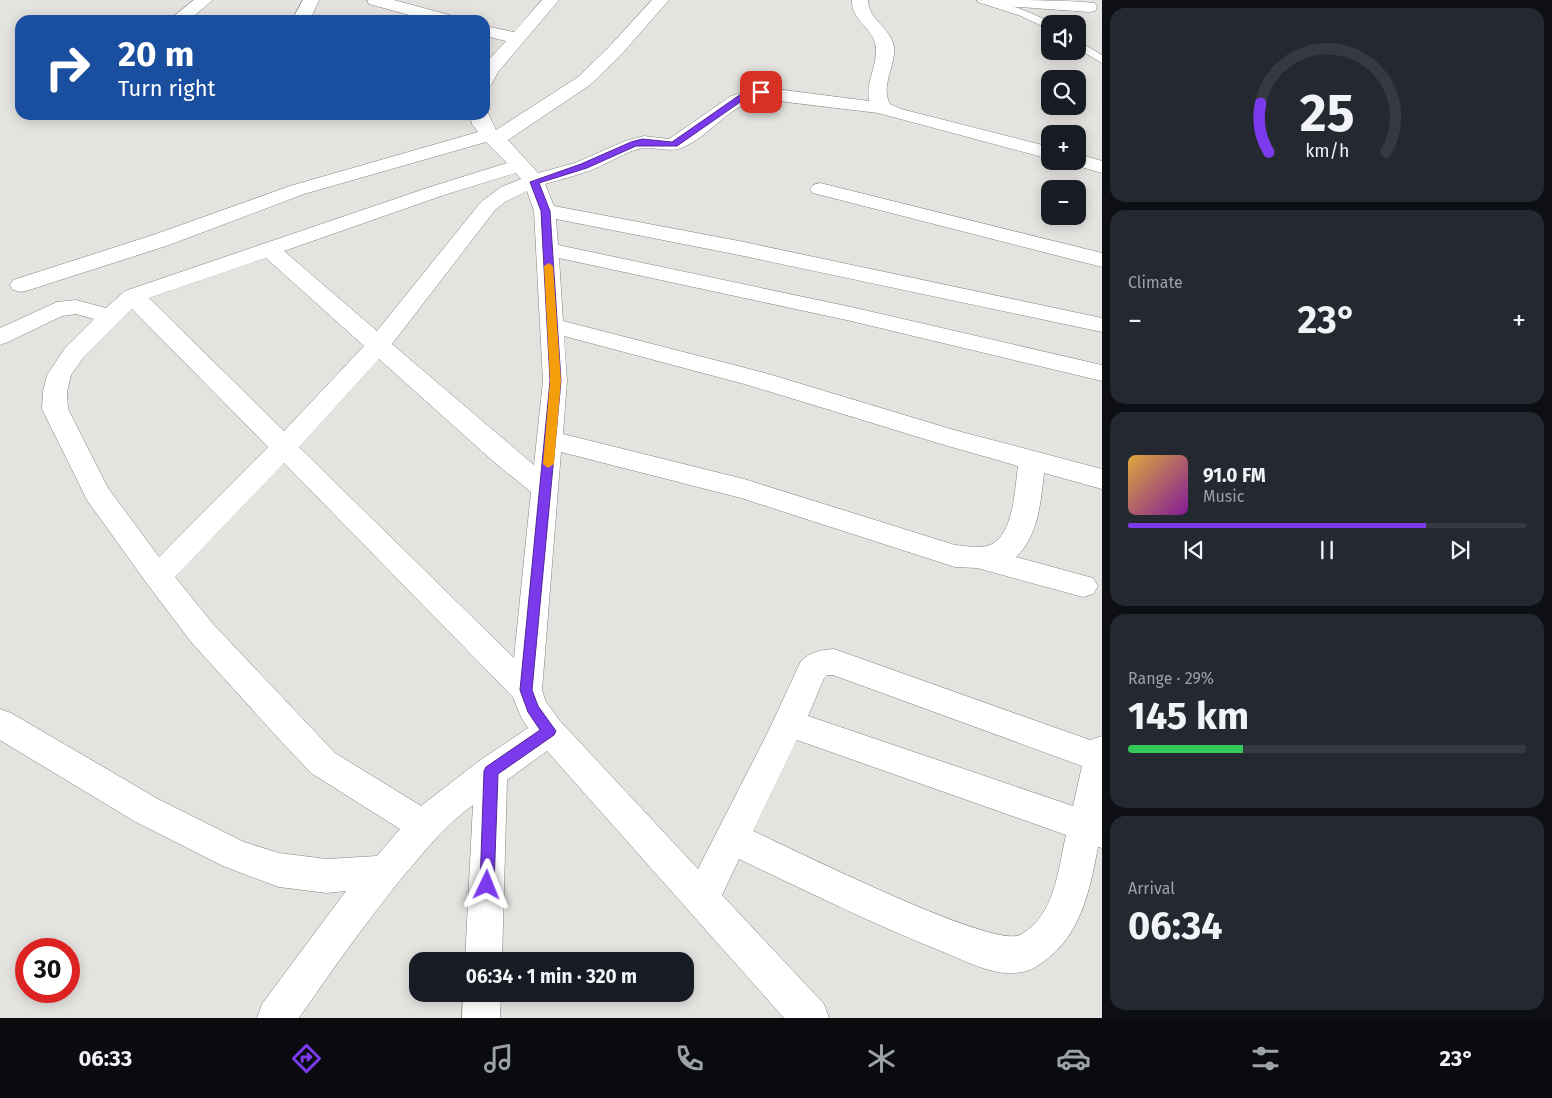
<!DOCTYPE html>
<meta charset="utf-8">
<style>
body{margin:0;font-family:"Fira Sans",sans-serif;background:#242831;color:#f1f3f6;height:100vh;display:flex;flex-direction:column;font-size:19px;white-space:nowrap}
*{box-sizing:border-box;margin:0}
p{font-size:16px;color:#9ea1a6}
.icon{flex:none;width:28px;height:28px;fill:none;stroke:currentColor;stroke-width:2;stroke-linecap:round;stroke-linejoin:round}
.map{position:relative;flex:1;overflow:hidden}
.panel{display:flex;flex-direction:column;gap:8px;padding:8px;background:#0d0f14;width:450px}
.panel>*{flex:none}
.guide{position:absolute;left:15px;top:15px;width:475px;height:105px;border-radius:15px;box-shadow:0 2px 12px #0003;background:#1a4fa0;color:#fff;overflow:hidden}
.buttons{position:absolute;left:1041px;top:15px;display:grid;gap:10px}
.buttons a{display:grid;place-items:center;width:45px;height:45px;border-radius:10px;background:#171b24;box-shadow:0 2px 12px #0003;font-size:25px}
.speed{position:absolute;left:15px;top:938px;display:flex;gap:10px;font-size:25px;font-weight:700;text-align:center}
.speed>*{display:grid;place-content:center;width:65px;height:65px;border-radius:50%;background:#171b24;box-shadow:0 2px 12px #0003;line-height:1}
.speed .limit{border:8px solid #d22;background:#fff;color:#111}
.pin{position:absolute;display:grid;place-items:center;width:42px;height:42px;color:#fff;margin:-21px;border-radius:10px;box-shadow:0 2px 8px #0006}
.me{position:absolute;width:55px;margin:-28px;rotate:2deg;stroke-linejoin:round;filter:drop-shadow(0 0 4px #0008)}
.turn{display:flex;align-items:center;gap:18px;height:105px;padding:0 20px;font-size:22px}
.turn .icon{width:65px;height:65px;stroke-width:2.5}
.turn b{display:block;font-size:35px;line-height:42px}
.big{font-size:38px;font-weight:700;line-height:1.1}
.panel .widget{flex:1;display:flex;flex-direction:column;justify-content:center;gap:8px;min-width:0;padding:0 18px;border-radius:15px;background:#242831}
.panel .dial{align-items:center;gap:0}
.dial svg{height:130px;overflow:visible;fill:none;stroke:#363941;stroke-width:7;stroke-linecap:round;text-anchor:middle}
.dial text{fill:#f1f3f6;stroke:none}
.song{display:flex;align-items:center;gap:15px}
.cover{width:60px;height:60px;border-radius:8px;background:linear-gradient(135deg,hsl(40 70% 55%),hsl(290 70% 35%))}
.played{height:5px;border-radius:2px;background:linear-gradient(90deg,#7c3aed 75%,#363941 75%)}
.keys{display:flex;justify-content:space-around;direction:ltr}
.heat{display:flex;justify-content:space-between;align-items:center;font-size:28px;direction:ltr}
.charge{height:8px;border-radius:4px;background:linear-gradient(90deg,#34c759 29%,#363941 0)}
.trip{position:absolute;left:409px;top:952px;width:285px;height:50px;border-radius:15px;background:#171b24;box-shadow:0 2px 12px #0003;font-weight:700;line-height:50px;text-align:center}
.menu{display:flex;height:80px;justify-content:space-around;align-items:center;background:#090b0e;color:#9ea1a6}
.menu .icon{width:35px;height:35px}
.menu .on{color:#7c3aed}
.menu b{font-size:22px;color:#f1f3f6}
main{display:flex;flex:1;min-height:0}
.map>svg:first-child{display:block}
.lines{fill:none;stroke-linecap:round;stroke-linejoin:round}
.service-casing{stroke:#83827f;stroke-width:1}
.minor-casing{stroke:#83827f;stroke-width:1}
.service{fill:#fff;fill-rule:evenodd}
.minor{fill:#fff;fill-rule:evenodd}
.route{fill:#7c3aed;stroke:#51269a}
.slow{fill:#f59e0b}
</style>
<main>
<div class="map">
<svg width="1102" height="1018" viewBox="0 0 1102 1018">
<rect width="100%" height="100%" fill="#e4e3e0"/>
<g class="lines">
<defs>
<g id="service">
<path d="M977 0C1004 0 1030 12 1054 24H1050V29L1046 28 1021 16 978 2Z"/>
<path d="M1078 41 1102 55V63L1078 49Z"/>
</g>
<g id="minor">
<path d="M194 0H213L189 20H169Z"/>
<path d="M303 0H319L310 20H292Z"/>
<path d="M367 0H394L453 16 456 20H428L369 4Z"/>
<path d="M542 0H559L498 72 491 85 485 86V64L506 41 485 36V26L514 32Z"/>
<path d="M652 0H669L620 56 590 85 508 140 538 173 575 163 625 141 644 136 669 139 731 96 761 87 869 101C865 81 880 62 875 43 871 26 851 20 852 0H868C868 20 891 27 894 47 896 65 880 86 890 104L901 109 1050 147V159L878 113 761 99C730 104 712 134 684 147 668 154 654 145 638 149 624 153 610 162 596 168 580 175 562 179 545 184L554 206 739 241 1102 318V332L739 255 556 219 558 245 851 307 1102 365V381L851 321 559 258 563 321 765 373 954 430 1102 469V489L1044 473C1041 501 1038 537 1016 557L1093 578 1098 586 1093 594 1083 597 977 568 955 567 741 498 561 452 542 690 546 702 560 721 698 869 767 734 801 661C811 652 820 650 834 649L1090 740 1102 736V848L1098 847C1090 889 1081 936 1043 962 1037 966 1030 971 1022 972 994 978 962 959 936 949 869 922 804 890 739 859L722 895 824 1004 829 1018H784L547 751 507 780 502 961H465L473 805C444 826 424 852 401 879 364 925 332 970 299 1018H257L262 1004 346 891 327 893 279 887 223 866 134 821 0 740V709L11 713 158 799 244 842 279 853 327 859 377 856 400 829 311 773 279 739 192 643 148 585 87 500 42 409 43 392 47 375 65 348 94 319 76 314 62 316 8 342 0 345V328L57 302 76 300 106 308 125 291 430 187 507 163 486 142 304 194 169 245 29 290 21 292 13 290 10 285 13 280 153 235 290 186 478 132 472 124 470 115H485V111H487L496 130 578 77 608 48ZM516 173 521 179 501 187 481 202 377 331 284 251 444 195ZM527 191 534 211 543 381 534 465 392 344 495 210 505 202ZM266 258 364 346 284 431 149 298ZM132 309 268 447 159 557 108 488 68 409 67 392 71 375 83 358ZM564 336 748 385 941 444 1018 466C1015 487 1014 535 990 545 980 549 966 546 955 545L744 479 563 434 567 381ZM379 359 494 462 531 492 514 658 299 447ZM284 463 513 697 521 717 528 728 479 761 421 806 335 753 214 625 175 577ZM827 675H833L1082 766 1073 806 808 716 824 678ZM797 740 1066 835C1058 870 1055 916 1020 935 992 949 791 848 753 831Z"/>
<path d="M983 0C1018 0 1061 0 1095 3L1097 7 1095 11 1089 12 991 5 985 4Z"/>
<path d="M1078 154 1102 161V173L1071 164 1069 161H1078Z"/>
<path d="M820 183 1102 253V267L813 193 810 189 813 185Z"/>
<path d="M463 994H501L500 1018H462Z"/>
</g>
</defs>
<!-- service casing -->
<use href="#service" class="service-casing"/>
<!-- minor casing -->
<use href="#minor" class="minor-casing"/>
<!-- service -->
<use href="#service" class="service"/>
<!-- minor -->
<use href="#minor" class="minor"/>
</g>
<!-- route -->
<path class="route" d="M761 90 765 92 763 94 746 98 677 146H636L587 168 539 183 550 211 561 381 532 690 538 706 556 731 554 735 498 774 494 885 492 890 487 892 482 890 480 885 484 771 486 767 540 730 528 712 520 690 550 381 541 211 530 182 581 164 631 142 642 139 672 142 741 94Z"/>
<!-- slow -->
<path class="slow" d="M549 263 553 266 561 381 554 464 548 468 543 464 550 381 544 266Z"/>
</svg>
<div class="buttons">
<a><svg class="icon" aria-label="sound" viewBox="0 0 24 24"><path d="M4 9h4l5-4v14l-5-4H4zM17 9q2 3 0 6"/></svg></a>
<a><svg class="icon" aria-label="search" viewBox="0 0 24 24"><circle cx="10" cy="10" r="6"/><path d="M15 15l6 6"/></svg></a>
<a>+</a>
<a>−</a>
</div>
<div class="speed"><div class="limit">30</div></div>
<div class="pin" style="left:761px;top:92px;background:#d93025"><svg class="icon" aria-label="arrive" viewBox="0 0 24 24"><path d="M6 21V4h12l-3 4 3 4H6"/></svg></div>
<svg class="me" style="left:487px;top:885px" viewBox="-20 -20 40 40"><path d="M0-17L14 15 0 8-14 15z" fill="#7c3aed" stroke="#fff" stroke-width="4"/></svg>
<div class="trip">06:34 · 1 min · 320 m</div>
<div class="guide">
<div class="turn"><svg class="icon" aria-label="right" viewBox="0 0 24 24"><path d="M7 20v-9h11M14 6l5 5-5 5"/></svg><div><b>20 m</b>Turn right</div></div>
</div>
</div>
<section class="panel">
<div class="widget dial"><svg viewBox="0 0 100 80">
<path d="M14 69A42 42 0 1 1 86 69"/>
<path d="M14 69A42 42 0 0 1 9 39" stroke="#7c3aed"/>
<text x="50" y="56" font-size="32" font-weight="700">25</text>
<text x="50" y="72" font-size="11">km/h</text>
</svg></div>
<div class="widget"><p>Climate</p>
<div class="heat"><a>−</a><b class="big">23°</b><a>+</a></div>
</div>
<div class="widget">
<div class="song"><i class="cover"></i><div><b>91.0 FM</b><p>Music</p></div></div>
<div class="played"></div>
<div class="keys"><svg class="icon" aria-label="previous" viewBox="0 0 24 24"><path d="M18 5L8 12l10 7zM5 5v14"/></svg><svg class="icon" aria-label="pause" viewBox="0 0 24 24"><path d="M8 5v14M16 5v14"/></svg><svg class="icon" aria-label="next" viewBox="0 0 24 24"><path d="M6 5l10 7-10 7zM19 5v14"/></svg></div>
</div>
<div class="widget"><p>Range · 29%</p><b class="big">145 km</b><div class="charge"></div></div>
<div class="widget"><p>Arrival</p><b class="big">06:34</b></div>
</section>
</main>
<nav class="menu">
<b>06:33</b>
<svg class="icon on" aria-label="directions" viewBox="0 0 24 24"><path d="M12 3l9 9-9 9-9-9zM9 14v-3h6M13 9l2 2-2 2"/></svg>
<svg class="icon" aria-label="music" viewBox="0 0 24 24"><path d="M9 18V5l10-2v13"/><circle cx="6" cy="18" r="3"/><circle cx="16" cy="16" r="3"/></svg>
<svg class="icon" aria-label="phone" viewBox="0 0 24 24"><path d="M5 4h4l2 5-3 2q2 4 5 5l2-3 5 2v4C11 20 4 13 5 4z"/></svg>
<svg class="icon" aria-label="climate" viewBox="0 0 24 24"><path d="M12 3v18M4 7l16 10M4 17L20 7"/></svg>
<svg class="icon" aria-label="car" viewBox="0 0 24 24"><path d="M5 17H2v-5l4-1 3-4h7l3 4 3 1v5h-3M9 17h6M6 11h13"/><circle cx="7" cy="17" r="2"/><circle cx="17" cy="17" r="2"/></svg>
<svg class="icon" aria-label="filters" viewBox="0 0 24 24"><path d="M4 7h16M4 17h16"/><circle cx="9" cy="7" r="2"/><circle cx="15" cy="17" r="2"/></svg>
<b>23°</b>
</nav>
